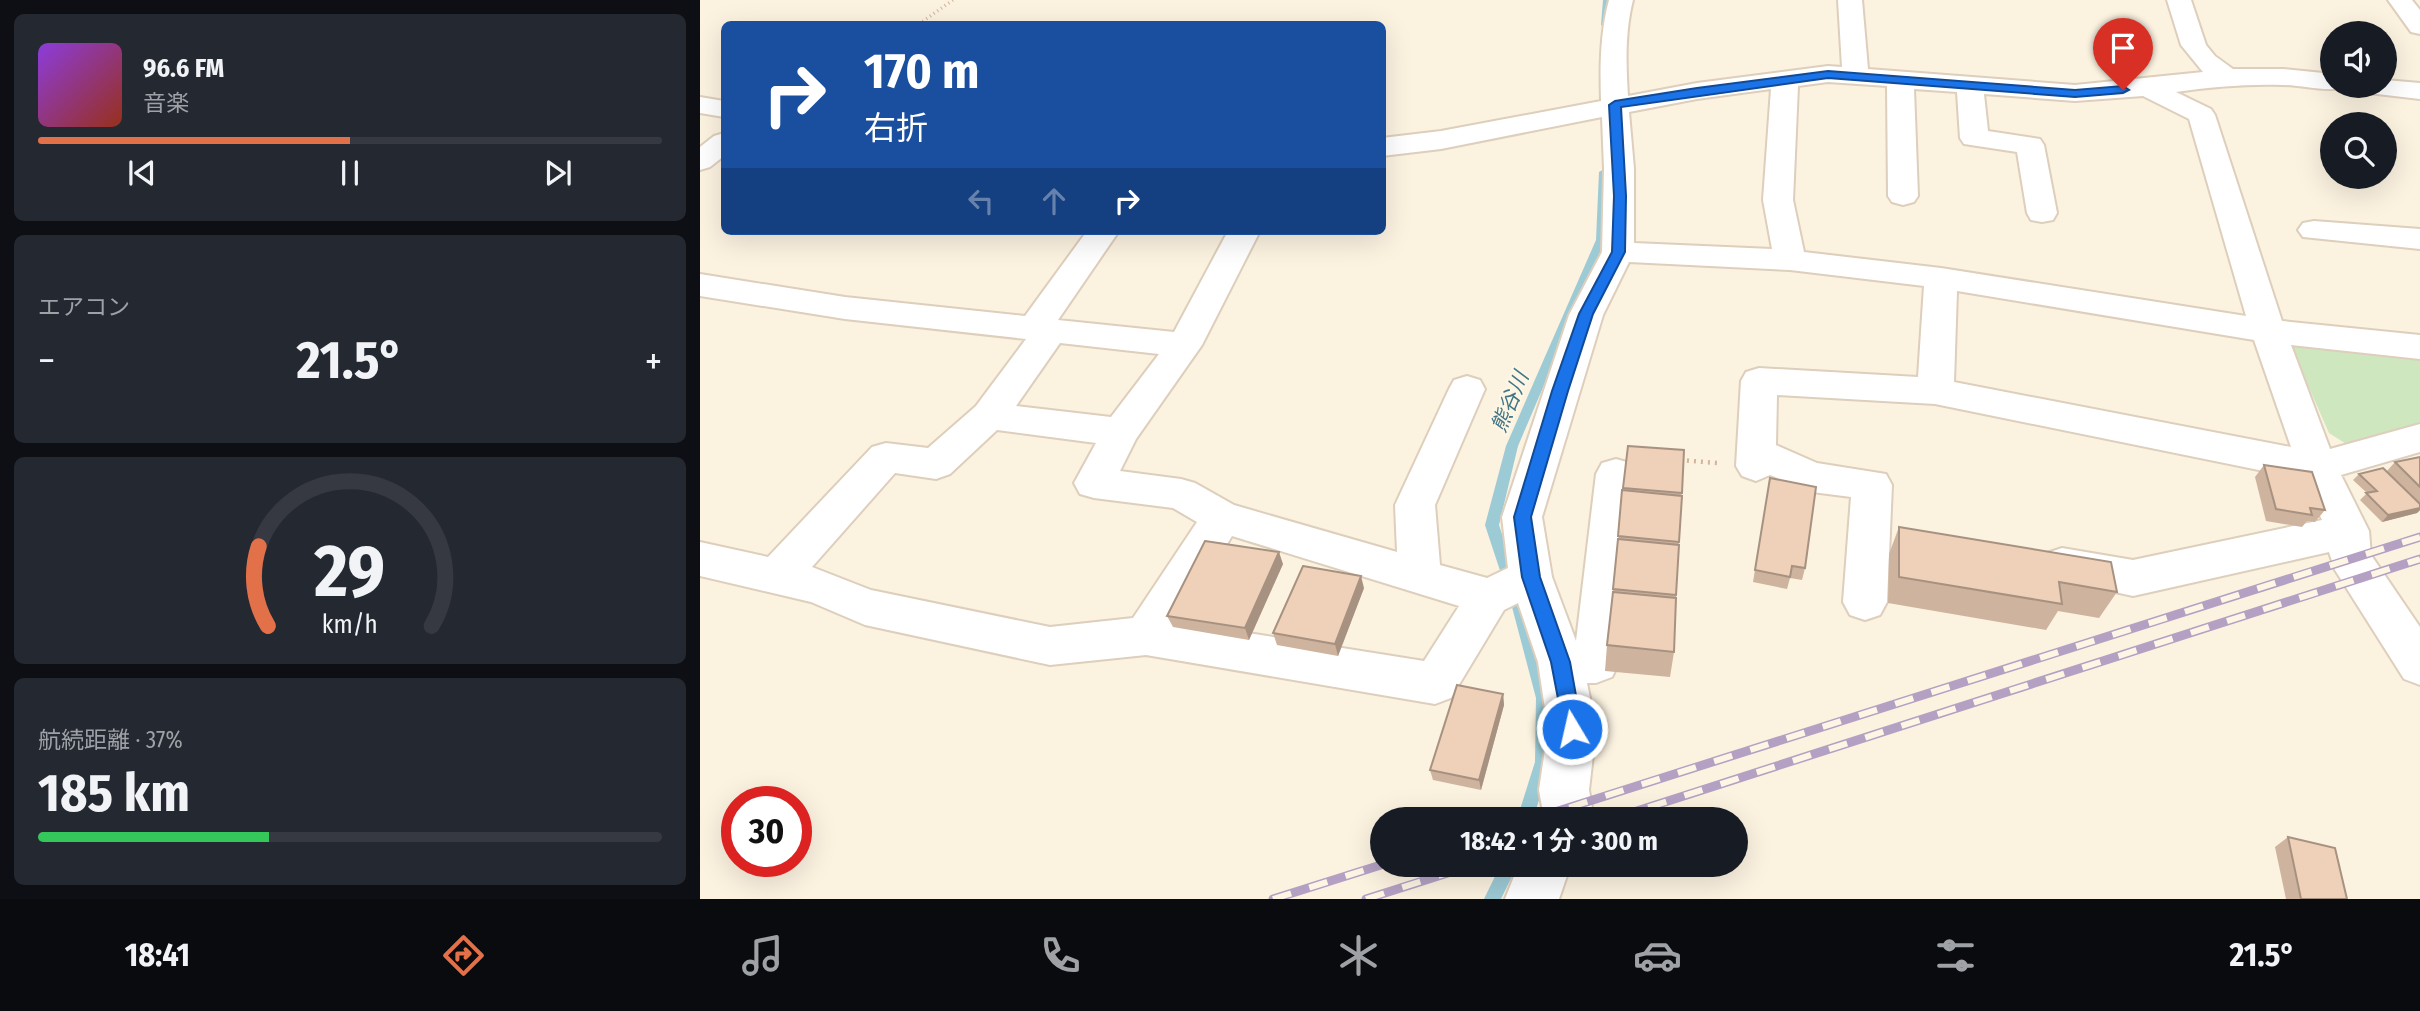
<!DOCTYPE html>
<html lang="ja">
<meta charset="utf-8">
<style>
body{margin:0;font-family:"Fira Sans Condensed","Noto Sans JP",sans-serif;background:#242831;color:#f1f3f6;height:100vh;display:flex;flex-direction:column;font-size:26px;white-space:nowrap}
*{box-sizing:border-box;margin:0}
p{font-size:23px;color:#9ea1a6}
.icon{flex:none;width:38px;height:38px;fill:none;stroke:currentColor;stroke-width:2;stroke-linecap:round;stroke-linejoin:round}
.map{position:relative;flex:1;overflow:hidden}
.drawer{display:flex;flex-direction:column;gap:14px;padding:14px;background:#0d0f14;width:700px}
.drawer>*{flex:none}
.top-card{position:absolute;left:21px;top:21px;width:665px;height:214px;border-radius:10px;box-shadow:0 7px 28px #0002;background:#1a4fa0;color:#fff;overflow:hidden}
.fabs{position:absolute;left:1620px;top:21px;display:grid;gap:14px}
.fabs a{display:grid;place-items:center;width:77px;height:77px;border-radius:50%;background:#171b24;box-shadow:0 7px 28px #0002;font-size:35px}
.speed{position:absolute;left:21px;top:786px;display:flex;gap:14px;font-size:35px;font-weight:700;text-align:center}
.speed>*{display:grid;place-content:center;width:91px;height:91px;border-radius:50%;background:#171b24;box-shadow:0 7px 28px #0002;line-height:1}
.speed .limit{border:10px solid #d22;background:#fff;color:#111}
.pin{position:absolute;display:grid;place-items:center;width:60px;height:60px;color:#fff;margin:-72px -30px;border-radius:50% 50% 50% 0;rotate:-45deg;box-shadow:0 0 7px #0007}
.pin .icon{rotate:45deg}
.me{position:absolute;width:77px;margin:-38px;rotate:351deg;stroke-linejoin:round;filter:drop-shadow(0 0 5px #0008)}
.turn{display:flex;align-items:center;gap:24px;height:147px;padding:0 28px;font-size:32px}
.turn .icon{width:91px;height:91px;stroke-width:2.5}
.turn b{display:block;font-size:49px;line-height:60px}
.lanes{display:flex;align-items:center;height:66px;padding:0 28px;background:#0003;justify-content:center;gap:35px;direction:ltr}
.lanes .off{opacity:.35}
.big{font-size:52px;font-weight:700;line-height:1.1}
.drawer .card{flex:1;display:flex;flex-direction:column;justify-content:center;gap:10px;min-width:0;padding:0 24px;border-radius:10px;background:#242831}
.drawer .dial{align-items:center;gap:0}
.dial svg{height:182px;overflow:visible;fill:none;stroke:#363941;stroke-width:7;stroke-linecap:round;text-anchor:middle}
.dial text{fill:#f1f3f6;stroke:none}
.song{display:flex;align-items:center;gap:21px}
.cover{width:84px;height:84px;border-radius:10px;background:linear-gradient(135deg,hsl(270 70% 55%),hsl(10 70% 35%))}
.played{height:7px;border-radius:4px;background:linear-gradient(90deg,#e27048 50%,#363941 50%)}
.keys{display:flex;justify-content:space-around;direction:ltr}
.heat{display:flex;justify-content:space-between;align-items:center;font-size:38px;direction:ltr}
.charge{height:10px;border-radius:5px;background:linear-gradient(90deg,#34c759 37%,#363941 0)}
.trip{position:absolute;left:670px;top:807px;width:378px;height:70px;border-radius:35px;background:#171b24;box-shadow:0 7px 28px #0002;font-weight:700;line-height:70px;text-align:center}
.menu{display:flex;height:112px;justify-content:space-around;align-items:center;background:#090b0e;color:#9ea1a6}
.menu .icon{width:49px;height:49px}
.menu .active{color:#e27048}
.menu b{font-size:32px;color:#f1f3f6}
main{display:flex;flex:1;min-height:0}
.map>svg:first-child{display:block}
.green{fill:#cee7bf}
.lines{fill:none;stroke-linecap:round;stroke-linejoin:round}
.stream{fill:#9ccad5;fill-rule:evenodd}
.minor-casing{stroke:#decebc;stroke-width:4}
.path-far1{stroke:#d4b49c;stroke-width:3.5;stroke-dasharray:1 3.5;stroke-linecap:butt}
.path{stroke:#d4b49c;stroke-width:4.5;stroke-dasharray:2 5;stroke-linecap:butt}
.minor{fill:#fff;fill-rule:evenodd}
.rail-casing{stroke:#b4a0c3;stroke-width:9}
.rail{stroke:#fef6e5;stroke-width:6;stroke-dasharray:19;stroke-linecap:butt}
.wall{fill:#ceb39e}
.shaded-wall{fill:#a79281}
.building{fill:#efd0b8;stroke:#a79281;stroke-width:2}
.route{fill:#1a73e8;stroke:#114b97;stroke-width:2}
.labels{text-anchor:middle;stroke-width:5;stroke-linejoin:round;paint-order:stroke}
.water-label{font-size:21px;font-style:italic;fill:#437684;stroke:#fef6e5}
</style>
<main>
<section class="drawer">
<div class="card">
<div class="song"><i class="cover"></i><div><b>96.6 FM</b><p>音楽</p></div></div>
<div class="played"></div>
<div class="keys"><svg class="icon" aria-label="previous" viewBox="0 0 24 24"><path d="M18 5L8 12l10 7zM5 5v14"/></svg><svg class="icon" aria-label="pause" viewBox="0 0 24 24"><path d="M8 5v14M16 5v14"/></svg><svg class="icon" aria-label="next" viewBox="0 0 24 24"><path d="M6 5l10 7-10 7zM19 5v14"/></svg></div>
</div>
<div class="card"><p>エアコン</p>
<div class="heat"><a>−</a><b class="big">21.5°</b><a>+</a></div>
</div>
<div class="card dial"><svg viewBox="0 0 100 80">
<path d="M14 69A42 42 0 1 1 86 69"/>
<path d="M14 69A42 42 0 0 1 10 34" stroke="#e27048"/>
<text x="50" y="56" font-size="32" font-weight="700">29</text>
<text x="50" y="72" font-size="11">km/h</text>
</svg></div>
<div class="card"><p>航続距離 · 37%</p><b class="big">185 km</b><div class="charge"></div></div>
</section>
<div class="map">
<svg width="1720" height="899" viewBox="0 0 1720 899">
<rect width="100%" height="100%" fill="#fbf2e0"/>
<!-- green -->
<path class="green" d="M1588 340 1720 356V426L1651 447 1629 433Z"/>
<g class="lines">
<!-- stream -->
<g class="stream">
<path d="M903 0H911L909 25 905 27 901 25Z"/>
<path d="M904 169 909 172 906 240 818 446 799 525 826 607 850 698 851 762 833 819H817L835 762 836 698 812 607 785 525 806 446 896 240 899 172Z"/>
<path d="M801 864H818L801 899H784Z"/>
</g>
<defs>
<g id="minor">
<path d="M909 0H933C925 31 926 64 928 96L997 83 1128 66 1142 67 1138 0H1162L1168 69 1375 85 1503 72 1481 45 1467 0H1491L1506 45 1515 56 1533 69H1584L1633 74V86H1644L1642 88C1623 92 1602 85 1582 85 1546 84 1511 87 1476 92L1511 109 1515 115 1582 321 1720 335V359L1591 345 1630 449 1720 424V452L1641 475 1669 531 1671 555 1720 627V685L1704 679 1635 570 1629 552 1433 596 1347 577 1341 565 1347 553 1362 548 1433 560 1622 520 1603 479 1235 404 1077 395 1076 445 1117 463 1186 474 1192 485 1187 602 1180 615 1165 620 1150 615 1143 602 1151 497 1112 492 1070 475 1056 481 1042 476 1036 466 1041 381 1046 372 1059 368 1218 377 1224 286 1090 270 929 262 903 315 842 517 852 577 876 641 896 474 902 463 916 459 930 463 936 474 919 663 912 677 896 683H887L896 729 889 790 892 808 887 819H837L842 807 839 790 848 729 838 662 818 603 804 610 751 698 735 704 446 655 350 665 165 625 111 602 0 576V542L68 557 172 447 186 443 228 448 276 406 326 339 145 319 0 296V274L145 297 325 316 387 231H419L358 320 474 332 528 231H560L502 345 436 439 420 471 481 479 495 483 534 505 697 552 695 505 749 389 754 380 767 376 780 380 785 389 735 505 740 565 787 578 808 568 802 517 869 315 902 252 904 169 902 117 741 149 682 156V138L741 131 901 101C900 68 900 33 909 0ZM1128 82 1187 86 1188 196 1192 202 1203 205 1214 202 1218 196 1214 89 1257 92 1260 138 1264 144 1317 152 1327 213 1331 220 1342 222 1353 220 1357 213 1344 145 1340 139 1288 131 1284 94 1375 101 1443 96 1489 119 1546 316 1241 268 1104 252 1093 200 1098 86ZM1071 89 1063 200 1072 249 934 243V169L929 112 997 99ZM1257 291 1554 340 1591 447 1254 382ZM360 343 459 354 411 417 316 406ZM297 430 396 443 374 483 380 494 394 498 473 508 497 522 433 618 350 627 171 590 112 567 195 473 236 479 250 474ZM532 536 759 606 724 661 479 622Z"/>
<path d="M1688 0H1712L1720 10V34L1711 32Z"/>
<path d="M1685 80 1720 83V99L1660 92 1656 86H1685Z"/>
<path d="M0 97 24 101V117L0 113Z"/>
<path d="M24 133V156L10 167 0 170V147L14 136Z"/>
<path d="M1614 221 1720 229V249L1603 237 1598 230 1603 223Z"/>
<path d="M819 864H871L859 899H805Z"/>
</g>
</defs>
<!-- minor casing -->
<use href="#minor" class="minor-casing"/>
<!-- path-far1 -->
<path class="path-far1" d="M219 24 253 0"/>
<!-- path -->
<path class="path" d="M980 460 1017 463"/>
<!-- minor -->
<use href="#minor" class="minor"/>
<defs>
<g id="rail">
<path d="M833 819 1720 537"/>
<path d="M912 819 1720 559"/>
<path d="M573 899 684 864"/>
<path d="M666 899 776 864"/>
</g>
</defs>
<!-- rail casing -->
<use href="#rail" class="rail-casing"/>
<!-- rail -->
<use href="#rail" class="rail"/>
</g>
<!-- wall -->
<g class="wall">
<path d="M928 446 984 450 976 598 974 652 970 677 905 671 907 645Z"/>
<path d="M1720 457V510L1717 513 1682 522 1660 500 1667 493 1653 480 1659 474 1687 471 1695 462Z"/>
<path d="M1564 465 1625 510 1615 522 1607 521 1602 527 1566 521 1555 477Z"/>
<path d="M1070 478 1105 568 1102 580 1090 578 1087 589 1053 582Z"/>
<path d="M1199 527 1417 592 1399 618 1358 611 1346 630 1188 603 1189 554Z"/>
<path d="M583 564 549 640 473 627 467 616Z"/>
<path d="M664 588 638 656 577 645 573 633Z"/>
<path d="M803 694 804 705 781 790 733 780 730 770Z"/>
<path d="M1588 837 1647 899H1586L1575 847Z"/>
</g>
<!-- shaded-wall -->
<g class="shaded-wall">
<path d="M1720 508V510L1717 513 1682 522 1688 515Z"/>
<path d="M579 552 583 564 549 640 545 628Z"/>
<path d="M661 576 664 588 638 656 635 644Z"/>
<path d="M803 694 804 705 781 790 779 780Z"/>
</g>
<!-- building -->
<g class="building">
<path d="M928 446 984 450 982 493 923 488Z"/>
<path d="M1720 457V487L1695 462Z"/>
<path d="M1564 465 1612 472 1625 510 1610 508 1612 515 1576 509Z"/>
<path d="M1683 468 1720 504V508L1688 515 1666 493 1677 491 1659 474Z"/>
<path d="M1070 478 1116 487 1105 568 1092 566 1090 577 1055 570Z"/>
<path d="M922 490 982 496 979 542 918 536Z"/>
<path d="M1199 527 1411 562 1417 592 1359 582 1362 604 1199 577Z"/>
<path d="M918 539 979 545 976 595 913 589Z"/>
<path d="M505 541 579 552 545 628 467 616Z"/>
<path d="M603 566 661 576 635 644 573 633Z"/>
<path d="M913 592 976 598 974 652 907 645Z"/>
<path d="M757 685 803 694 779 780 730 770Z"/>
<path d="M1588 837 1635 848 1647 899H1601Z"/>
</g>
<!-- route -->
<path class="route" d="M1128 71 1375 90 1423 86 1429 90 1423 93 1375 97 1128 78 921 107 926 196 925 252 893 314 868 391 831 517 840 577 870 662 882 729 879 735 872 738 865 735 851 662 822 577 814 517 852 391 879 314 912 252 914 196 909 105 915 101 997 88Z"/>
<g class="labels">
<!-- water labels -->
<g class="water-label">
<text transform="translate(810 402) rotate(-67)" y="7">熊谷川</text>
</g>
</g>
</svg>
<div class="fabs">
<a><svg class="icon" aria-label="sound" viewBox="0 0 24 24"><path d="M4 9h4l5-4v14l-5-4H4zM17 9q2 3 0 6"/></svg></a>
<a><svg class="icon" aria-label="search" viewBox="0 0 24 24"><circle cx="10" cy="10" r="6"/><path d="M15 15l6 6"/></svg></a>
</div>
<div class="speed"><div class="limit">30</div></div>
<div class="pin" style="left:1423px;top:90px;background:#d93025"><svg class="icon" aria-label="arrive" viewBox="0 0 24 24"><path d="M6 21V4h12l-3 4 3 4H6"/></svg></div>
<svg class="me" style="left:872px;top:729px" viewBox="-20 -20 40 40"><circle r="17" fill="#1a73e8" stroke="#fff" stroke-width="3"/><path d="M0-11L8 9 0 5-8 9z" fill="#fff"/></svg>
<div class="trip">18:42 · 1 分 · 300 m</div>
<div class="top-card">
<div class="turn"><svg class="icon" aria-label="right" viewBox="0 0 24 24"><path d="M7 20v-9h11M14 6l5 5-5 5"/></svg><div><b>170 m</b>右折</div></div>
<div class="lanes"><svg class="icon off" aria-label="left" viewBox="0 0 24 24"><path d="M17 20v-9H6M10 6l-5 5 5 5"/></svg><svg class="icon off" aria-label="ahead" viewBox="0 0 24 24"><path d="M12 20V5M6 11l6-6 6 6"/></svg><svg class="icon" aria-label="right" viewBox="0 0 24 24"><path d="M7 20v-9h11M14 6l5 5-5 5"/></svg></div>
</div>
</div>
</main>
<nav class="menu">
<b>18:41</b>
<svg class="icon active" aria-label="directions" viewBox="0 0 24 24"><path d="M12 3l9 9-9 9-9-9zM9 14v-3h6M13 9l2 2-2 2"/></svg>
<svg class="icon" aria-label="music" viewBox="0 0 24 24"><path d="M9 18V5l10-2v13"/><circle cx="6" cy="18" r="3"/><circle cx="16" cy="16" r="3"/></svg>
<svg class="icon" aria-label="phone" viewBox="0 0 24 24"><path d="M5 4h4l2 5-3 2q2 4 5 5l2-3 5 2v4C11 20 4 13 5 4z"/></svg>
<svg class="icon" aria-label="climate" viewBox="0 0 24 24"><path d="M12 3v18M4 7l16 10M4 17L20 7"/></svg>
<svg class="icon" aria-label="car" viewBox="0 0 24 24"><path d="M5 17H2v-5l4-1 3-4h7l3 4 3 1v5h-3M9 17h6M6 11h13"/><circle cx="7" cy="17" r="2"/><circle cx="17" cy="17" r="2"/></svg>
<svg class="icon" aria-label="filters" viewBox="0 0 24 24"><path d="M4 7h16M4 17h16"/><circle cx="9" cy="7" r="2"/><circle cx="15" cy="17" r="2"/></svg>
<b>21.5°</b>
</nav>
